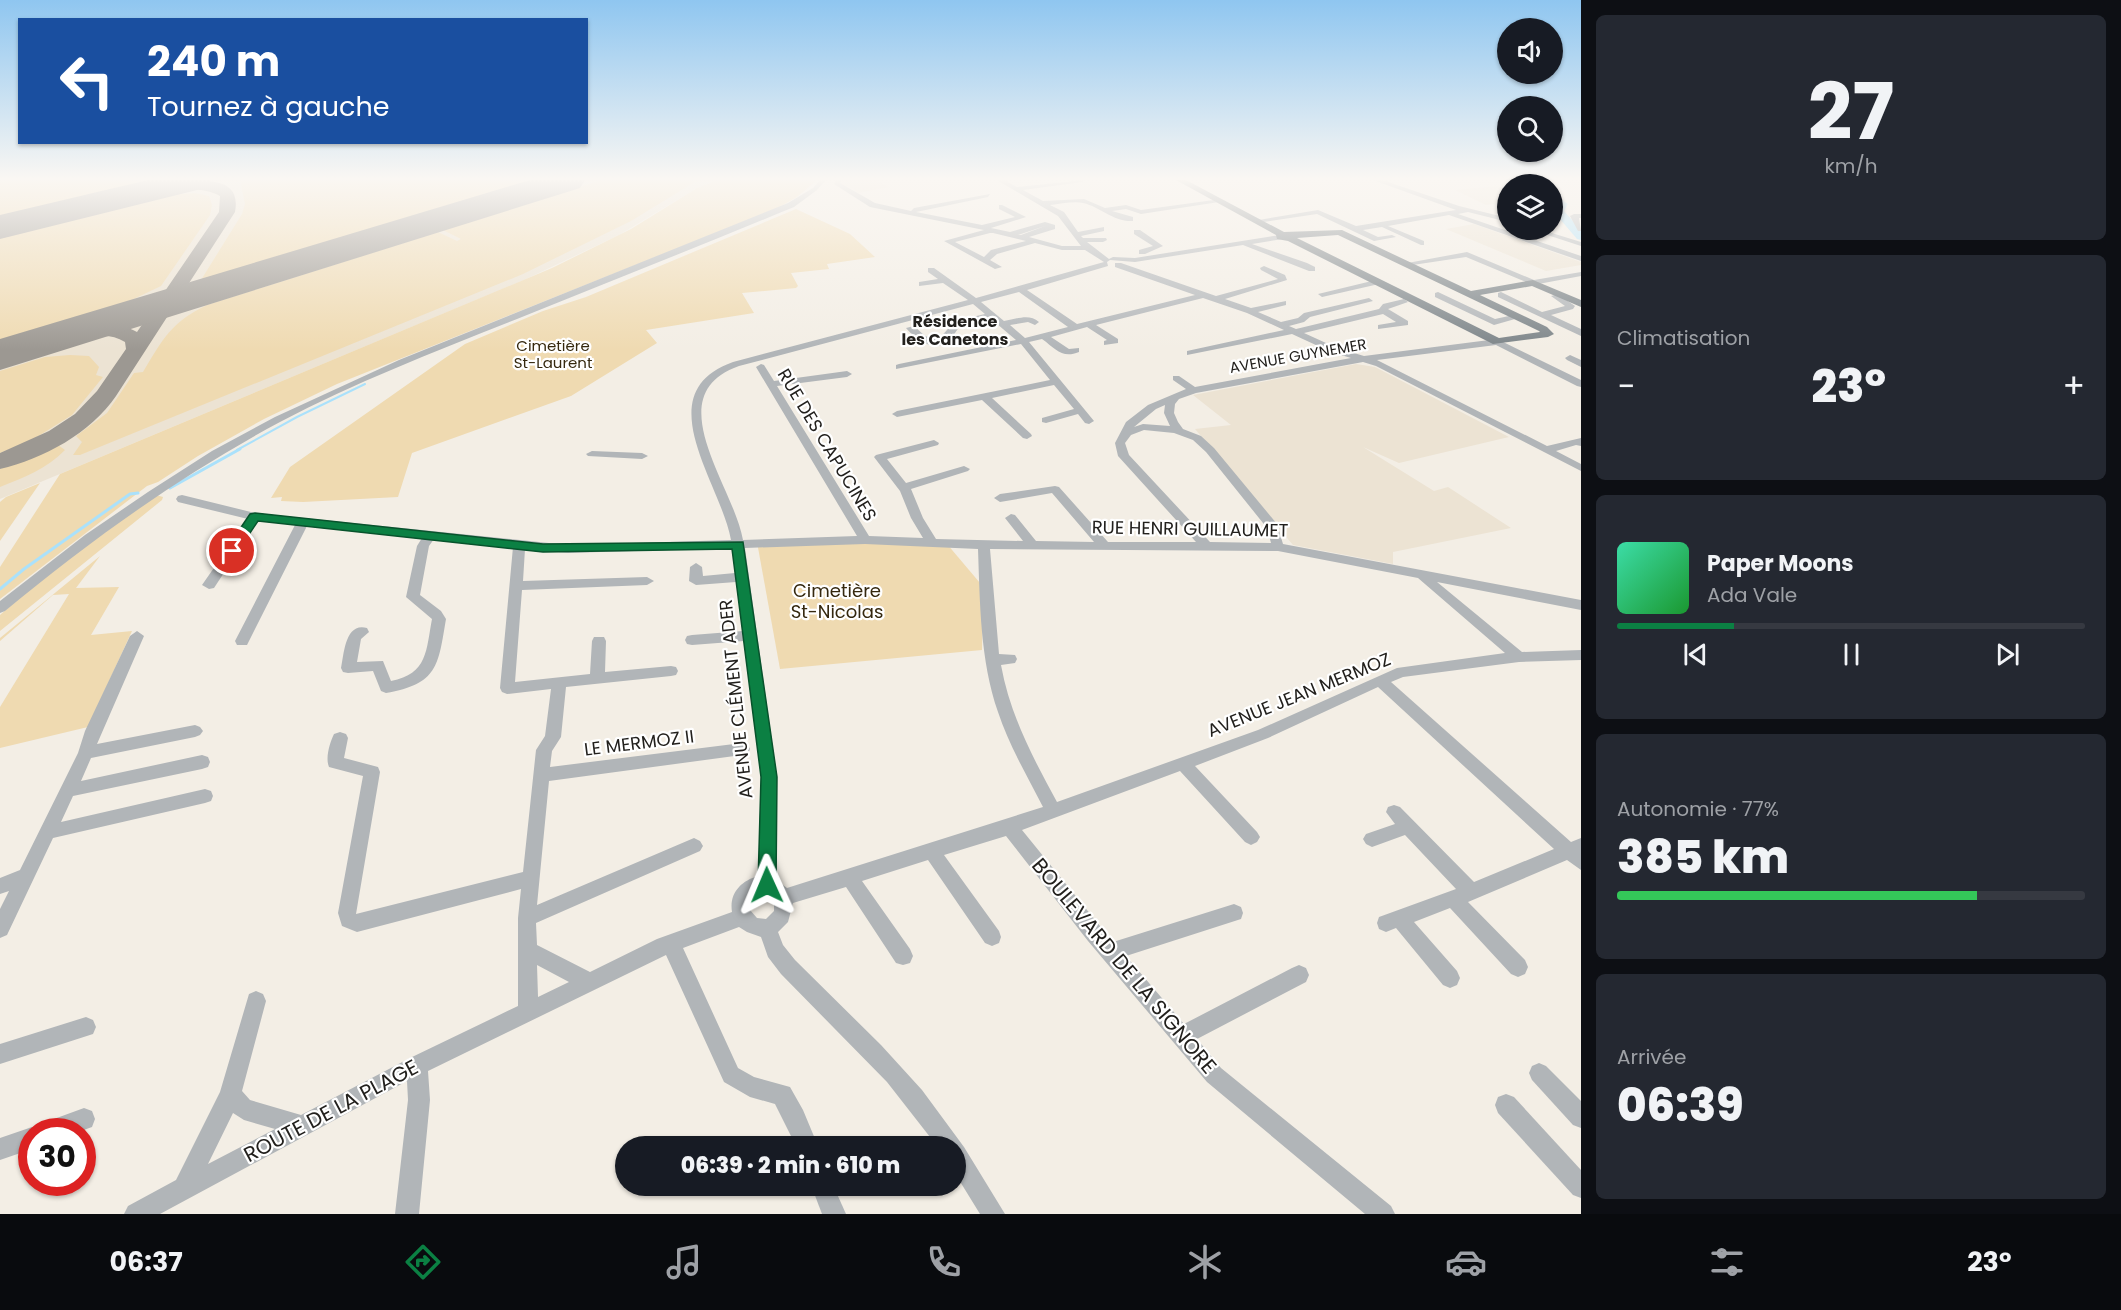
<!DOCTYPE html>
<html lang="fr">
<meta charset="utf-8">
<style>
body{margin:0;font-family:Poppins,sans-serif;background:#242831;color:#f1f3f6;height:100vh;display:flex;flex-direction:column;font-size:22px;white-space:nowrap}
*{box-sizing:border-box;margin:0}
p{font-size:20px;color:#9ea1a6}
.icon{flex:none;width:33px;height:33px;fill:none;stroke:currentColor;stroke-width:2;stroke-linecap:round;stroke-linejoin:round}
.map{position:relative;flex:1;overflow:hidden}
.side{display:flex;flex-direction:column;gap:15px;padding:15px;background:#0d0f14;width:540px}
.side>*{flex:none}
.guide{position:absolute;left:18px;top:18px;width:570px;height:126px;border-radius:0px;box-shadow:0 2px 4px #0004;background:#1a4fa0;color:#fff;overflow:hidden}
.controls{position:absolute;left:1497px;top:18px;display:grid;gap:12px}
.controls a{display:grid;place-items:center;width:66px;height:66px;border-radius:50%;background:#171b24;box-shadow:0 2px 4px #0004;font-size:30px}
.speed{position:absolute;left:18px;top:1118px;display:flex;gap:12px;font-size:30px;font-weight:700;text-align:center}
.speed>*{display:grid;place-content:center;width:78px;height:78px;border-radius:50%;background:#171b24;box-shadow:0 2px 4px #0004;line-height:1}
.speed .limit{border:9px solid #d22;background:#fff;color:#111}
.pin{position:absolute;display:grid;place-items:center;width:51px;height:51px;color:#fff;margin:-26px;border:3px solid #fff;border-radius:50%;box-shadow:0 2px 6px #0007}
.me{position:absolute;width:66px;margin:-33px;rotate:359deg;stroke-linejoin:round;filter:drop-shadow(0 0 4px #0008)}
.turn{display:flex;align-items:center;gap:21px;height:126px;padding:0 30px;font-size:27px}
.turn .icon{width:78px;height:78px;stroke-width:2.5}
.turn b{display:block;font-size:42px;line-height:51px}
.big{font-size:45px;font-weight:800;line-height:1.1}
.side .widget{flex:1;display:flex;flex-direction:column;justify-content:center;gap:9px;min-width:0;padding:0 21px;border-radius:9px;background:#242831}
.side .dial{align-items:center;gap:0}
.dial b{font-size:78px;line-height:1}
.song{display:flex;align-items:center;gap:18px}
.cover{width:72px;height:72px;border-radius:9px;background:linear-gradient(135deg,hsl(160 70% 55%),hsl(130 70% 35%))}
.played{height:6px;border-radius:3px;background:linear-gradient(90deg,#0b8043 25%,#363941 25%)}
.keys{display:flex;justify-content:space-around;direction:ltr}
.heat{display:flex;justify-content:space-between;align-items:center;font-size:33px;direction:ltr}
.charge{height:9px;border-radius:4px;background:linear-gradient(90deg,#34c759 77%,#363941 0)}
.trip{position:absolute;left:615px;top:1136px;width:351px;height:60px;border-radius:30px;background:#171b24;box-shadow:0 2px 4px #0004;font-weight:800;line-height:60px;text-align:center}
.menu{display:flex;height:96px;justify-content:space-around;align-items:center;background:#090b0e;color:#9ea1a6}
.menu .icon{width:42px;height:42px}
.menu .on{color:#0b8043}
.menu b{font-size:27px;color:#f1f3f6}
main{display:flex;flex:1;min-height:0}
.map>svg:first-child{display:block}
.built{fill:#ece3d3}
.green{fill:#efdab1}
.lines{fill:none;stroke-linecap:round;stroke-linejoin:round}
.stream-far1{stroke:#aae1fb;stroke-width:2}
.stream{stroke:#aae1fb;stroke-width:3}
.river{fill:#aae1fb;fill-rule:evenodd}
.taxiway{fill:#9c9892;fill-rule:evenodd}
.runway{fill:#9c9892;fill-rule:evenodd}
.minor{fill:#b1b5b8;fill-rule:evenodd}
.major{fill:#7d8589;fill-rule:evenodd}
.route{fill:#0b8043;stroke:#07532c;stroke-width:1.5}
.labels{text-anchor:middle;stroke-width:4.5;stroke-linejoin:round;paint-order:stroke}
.far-park-label{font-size:15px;fill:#35280e;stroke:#fff}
.far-street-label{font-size:15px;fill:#22201d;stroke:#fff}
.far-neighbourhood-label{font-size:16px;font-weight:bold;fill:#22201d;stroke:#fff}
.street-label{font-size:18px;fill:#22201d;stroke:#fff}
.park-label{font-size:18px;fill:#35280e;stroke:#fff}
.near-street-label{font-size:21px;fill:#22201d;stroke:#fff}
</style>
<main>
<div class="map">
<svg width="1581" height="1214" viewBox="0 0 1581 1214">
<rect width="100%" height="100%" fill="#f3eee5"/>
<!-- built -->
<g class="built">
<path d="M0 180H717L697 188 619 235 524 280 0 499Z"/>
<path d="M837 180H884L877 181 889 187 858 193 849 187 834 184Z"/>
<path d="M1498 186 1507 190V202L1486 205 1455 190Z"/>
<path d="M1474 224 1581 262V265L1546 271 1446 229Z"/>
<path d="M1356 364 1375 367 1509 437 1399 463 1363 447 1434 491 1448 487 1511 528 1393 552V564L1293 545 1195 429 1231 425 1193 395Z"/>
</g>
<!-- green -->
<g class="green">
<path d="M12 180H147L128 187 0 219V182Z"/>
<path d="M240 180H535L201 280 242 214 245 204Z"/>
<path d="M602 180H698L631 221 523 274 80 455H73L82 442 76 436 107 413 134 373 143 372C163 339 171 322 207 305L438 232 457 241 461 239 443 230Z"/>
<path d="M717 180H817L797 197 776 209 337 384 264 419 198 456 158 482 147 486 0 599V567L60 474 552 268 631 229 697 188Z"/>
<path d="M195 193 209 196 212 205 210 215 161 286 119 306 0 342V237L167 195Z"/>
<path d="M796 209 850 234 875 257 827 264 829 269 791 273 798 286 796 288 742 293 754 313 646 330 657 343 571 396 412 453 398 497 303 502 281 501 282 497 271 498 290 467 465 344 543 311 586 297Z"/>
<path d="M70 355 89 356 99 367 96 375 103 377 72 415 32 440 0 453V371L45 357Z"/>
<path d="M58 445 65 450C46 469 25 477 0 487V469Z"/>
<path d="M40 483 0 541V502L6 497Z"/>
<path d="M156 495 163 497 162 500 0 631V615C49 571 103 534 156 495Z"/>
<path d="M757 542 947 544 980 583 983 602 982 650 780 669Z"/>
<path d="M100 556 76 588 119 587 91 635 132 631 88 727 0 748V707L69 594 53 595 0 641V638Z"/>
</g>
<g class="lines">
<!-- stream-far1 -->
<path class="stream-far1" d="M237 450 297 417 365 384"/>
<!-- stream -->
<g class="stream">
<path d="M170 488 240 449"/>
<path d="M0 589 24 569 130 494 138 493"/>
</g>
<!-- river -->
<g class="river">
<path d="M1517 180H1527L1528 184H1518Z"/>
<path d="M1552 194 1568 204 1564 211 1581 230V240L1577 239 1554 212 1553 209 1557 204 1552 202Z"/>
</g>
<!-- taxiway -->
<g class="taxiway">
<path d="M184 180C203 182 242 175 235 212L116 396C91 433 43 459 0 469V453L49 431 75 414 97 391 126 349 125 342C98 325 71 350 46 343L43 339 46 335C75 327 109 316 137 332L219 212 220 196C196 183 164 193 138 198L130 193 138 188Z"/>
<path d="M559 180H574L566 184 561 183Z"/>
</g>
<!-- runway -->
<g class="runway">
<path d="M148 180H210L205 188 0 239V215Z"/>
<path d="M530 180H585L580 188 0 370V339Z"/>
</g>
<!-- minor -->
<g class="minor">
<path d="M820 180H826L817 190 794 207C702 245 609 282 517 319 437 351 356 382 280 422 181 475 91 540 5 611L0 613V601L85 535 148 492 212 451 275 417 399 360 788 203 813 188Z"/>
<path d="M836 180H842L840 183 875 203 911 211 914 208 990 194 988 197 916 212 982 225 1015 217 999 209V205H1002L1026 217 991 228 1010 232 1045 222 1055 225V229L1029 237 1062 246H1081L1058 216 997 180H1004L1017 187 1085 180 1082 182 1023 190 1043 201 1084 199 1105 208 1126 205 1141 210 1221 199 1219 202 1141 214 1126 209 1112 211 1133 217V221C1113 222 1101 207 1083 203 1074 201 1060 204 1050 205L1064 212 1078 232 1104 227V231L1081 236 1083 238H1106L1107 240 1103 242H1087L1109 259 1113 257 1135 258 1280 235 1284 237 1283 239 1252 244 1307 263 1315 267V271H1309L1243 245 1135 262 1110 260 1107 262 1108 266 1027 290 1077 324 1195 295 1115 267V263H1121L1216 296 1278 279 1261 270 1260 268 1264 266 1285 275 1287 280 1225 299 1251 308 1286 301V305L1258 312 1281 322 1298 318 1304 313 1369 298 1373 301 1310 317 1304 322 1289 326 1296 329 1379 309 1383 304 1404 299 1408 302 1388 309 1408 321V325L1378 329V325L1396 322 1383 314 1304 333 1337 348 1364 356 1497 339 1581 380V387L1577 386 1496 345 1377 360 1547 446 1581 438V446L1576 445 1556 451 1581 464V471L1376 366 1363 362 1196 393 1179 399 1175 404 1174 413 1178 422 1183 429 1201 436 1214 448 1277 524 1283 544 1581 600V610L1437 582 1522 652 1581 650V660L1519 662 1403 677 1391 682 1571 842 1581 838V870L1567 860 1468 902 1525 960 1528 967 1525 974 1518 977 1511 974 1450 908 1414 922 1457 971 1460 978 1457 985 1450 988 1443 985 1396 928 1386 932 1379 929 1377 923 1379 917 1456 889 1405 835 1372 847 1366 844 1363 839 1366 834 1395 824 1386 812 1388 807 1394 805 1400 807 1474 882 1554 849 1378 687 1268 738 1195 766 1257 832 1260 837 1257 842 1251 845 1245 842 1180 771 1022 830 1113 942 1234 904 1241 907 1243 913 1241 919 1126 956 1184 1024 1292 968 1299 965 1306 968 1309 975 1306 982 1197 1039 1221 1068 1391 1206 1395 1214H1365L1207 1082 1088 941 1006 836 944 855 999 931 1001 937 999 943 992 946 985 943 928 860 862 881 910 949 913 956 910 963 903 965 896 963 846 887 793 903 788 922 778 932 783 945 795 960 881 1045 922 1090 964 1147 1005 1214H980L956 1175V1146H937L887 1082 781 974 768 957 761 937 747 932 739 927 683 948 738 1068 754 1077 790 1087 803 1110 818 1146H796L775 1104 750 1097 724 1082 666 955 428 1071 430 1100 419 1214H395L408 1100 407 1081 160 1214H124L128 1206 176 1180 220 1092 249 994 256 991 263 994 266 1001 242 1091 250 1100 301 1115 410 1058 518 1006V918L521 889 357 932 342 926 338 913 363 776 329 767C325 758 330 742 334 734L340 732 346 734 348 738 344 758 378 767 380 772 356 914 523 872 536 750 545 736 551 689 507 694 502 692 500 688 513 547 434 539 429 546 420 595 441 611 446 619C438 666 438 684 386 693L381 691 373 671 348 673 343 672 341 668C344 654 345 622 367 628L369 632 361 639 357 662 383 661 391 681C428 674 426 650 432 619L406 597 417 546 422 538 307 526 249 641 247 645H237L235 641 295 525 258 521 214 588 209 589 202 585 248 519 178 502 176 499 178 496 182 495 255 513 568 545 731 540C721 483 646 393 733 362L968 300 943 283 919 286V282L938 279 928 272V268H934L976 298 1104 262 1085 250H1062L1035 243 997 254 990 260 1002 267 995 269 944 241 984 230 870 207 834 184ZM1045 226 1021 235H1018ZM990 233H993L1026 241 991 250 984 257 955 242ZM1019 292 1068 327 1025 338 1010 325 1028 322 1035 325 1039 322C1029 313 1017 319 1004 321L981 302ZM1203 298 1247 313 1284 330 1187 351V355L1292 334 1331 352 1351 358 1195 387 1179 376H1173V380L1186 389 1148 405 1126 422 1115 443 1118 456 1196 542H1108L1059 487 1055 486 1000 494 994 498 1000 502 1052 493 1094 542 1036 541 1015 515 1011 514 1005 518 1023 541 936 539 923 518 911 489 968 471 970 469 964 466 906 483 887 459 938 445 939 443 934 440 876 455 874 457 900 491 911 518 923 538 869 536 777 386 847 377 852 374 847 371 774 381 764 365 761 364 756 367 857 536 743 540C733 484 657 395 739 366L973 304 985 314 955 321 938 340 925 336 914 326 906 328C915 339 935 354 949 341 954 336 956 330 961 325L990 318 1016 340 899 364 896 365V369L1021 344 1050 380 897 411 892 414 897 417 982 400 1023 438 1027 439 1032 436 1031 434 992 398 1054 385 1074 409 1042 418V422L1046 423 1078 414 1085 423 1089 424 1094 421 1029 342 1042 339C1056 349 1062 359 1079 352V348L1069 349 1051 337 1087 327 1107 340 1104 341V345L1118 343V339L1096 325ZM1165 405 1164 413 1170 426 1143 424 1134 427 1156 409ZM1144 430 1174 433 1193 440 1206 452 1267 528 1271 543 1210 542 1129 455 1125 443 1131 435ZM865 544 978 549C980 603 980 660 998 712 1009 745 1027 776 1043 807L787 888 776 880 777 777 745 548ZM732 548 735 573 703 576 702 567 696 563 690 567 689 581 696 585 736 582 743 631 692 635 687 636 685 640 687 644 692 645 744 641 761 777 758 876C741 881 729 893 732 912L657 939 590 972 537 945 536 923 700 851 703 846 700 841 694 838 537 905 549 781 742 755 748 754 750 749 748 744 742 743 550 767 552 751 561 737 566 687 671 676 676 675 678 671 676 667 671 666 605 672 606 641 604 637H594L592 641 590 674 515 682 522 590 647 585 654 581 647 577 523 581 525 549 568 553ZM990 549 1278 551 1418 578 1505 653 1397 668 1258 730 1057 802C1033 758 1010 715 1001 665L1015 663 1017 659 1015 655 999 654ZM760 893 768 894 774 902V911L766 919 757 918 750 910V900ZM537 965 569 982 538 997ZM233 1113 244 1120 275 1129 208 1164Z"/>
<path d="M1373 180H1382L1459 206 1508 218V222L1468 212 1458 214 1581 256V261L1449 215 1388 226 1424 241V245H1421L1382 227 1363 230 1378 237 1392 235 1396 237 1374 241 1317 214 1257 223 1253 221 1318 210 1356 226 1456 210Z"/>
<path d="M1504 180H1511L1517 184H1510Z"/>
<path d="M1574 214H1581V218H1579L1581 231H1578L1570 216Z"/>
<path d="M1134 230H1140L1163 246 1145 254H1139V250L1153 246 1134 234Z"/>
<path d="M1532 230H1542L1581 242V246Z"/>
<path d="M1467 252 1534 280 1581 272V276L1533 285 1466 257 1406 266 1402 264Z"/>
<path d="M1376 280H1379V284L1322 297 1318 294Z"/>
<path d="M1438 292 1495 319 1518 314 1522 317 1494 325 1435 297V293Z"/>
<path d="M1501 292 1542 312 1565 306 1551 296 1562 293V297L1575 306 1573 309 1551 315 1581 329V336L1498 297V293Z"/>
<path d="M1570 355 1581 360V367L1567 360 1565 358Z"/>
<path d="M592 451 642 453 648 456 642 459 588 456 586 454Z"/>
<path d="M137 631 144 636 97 744 195 725 200 727 203 731 200 735 195 737 91 758 81 781 202 755 208 757 210 762 208 767 202 769 73 796 61 822 205 789 211 791 213 796 211 801 205 803 53 838 7 935 0 938V909L9 891 0 894V878L20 870 78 753 85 731 130 636Z"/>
<path d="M86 1017 93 1020 96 1027 93 1034 0 1064V1044Z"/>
<path d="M1539 1063 1546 1066 1581 1101V1128L1573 1125 1532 1080 1529 1073 1532 1066Z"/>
<path d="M1506 1094 1514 1097 1581 1170V1198L1573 1195 1498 1113 1495 1105 1498 1097Z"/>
<path d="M84 1108 92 1111 95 1119 92 1127 81 1131H32V1149L0 1160V1138L32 1127 40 1131 43 1123Z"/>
<path d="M811 1185H833L846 1214H822Z"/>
</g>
<!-- major -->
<path class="major" d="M1176 180H1186L1284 232 1342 230 1471 291 1533 280 1581 300V307L1532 286 1480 295 1547 327 1554 334 1548 337 1493 344 1288 241 1277 239 1276 235ZM1338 235 1539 331 1540 332 1499 338 1297 238Z"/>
</g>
<!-- sky -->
<linearGradient id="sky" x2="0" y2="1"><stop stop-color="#8fc6f0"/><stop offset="0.51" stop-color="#faf7f3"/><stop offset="1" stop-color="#faf7f3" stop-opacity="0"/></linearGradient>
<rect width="1581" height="350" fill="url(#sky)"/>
<!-- route -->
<path class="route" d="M255 513 543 544 743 542 777 777 776 885 774 891 767 894 761 891 758 885 761 777 732 549 543 552 258 521 236 554H227L225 551 227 548 250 514Z"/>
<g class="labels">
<!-- far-park labels -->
<g class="far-park-label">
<text x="553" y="351">Cimetière<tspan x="553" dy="17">St-Laurent</tspan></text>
</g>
<!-- far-street labels -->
<g class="far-street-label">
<text transform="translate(1298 356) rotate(-10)" y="5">AVENUE GUYNEMER</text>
</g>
<!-- far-neighbourhood labels -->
<g class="far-neighbourhood-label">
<text x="955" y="327">Résidence<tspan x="955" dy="18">les Canetons</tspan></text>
</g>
<!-- street labels -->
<g class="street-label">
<text transform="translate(827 445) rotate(59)" y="6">RUE DES CAPUCINES</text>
<text transform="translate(1190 529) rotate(1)" y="6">RUE HENRI GUILLAUMET</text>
<text transform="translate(1299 695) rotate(-22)" y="6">AVENUE JEAN MERMOZ</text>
<text transform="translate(736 699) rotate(-96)" y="6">AVENUE CLÉMENT ADER</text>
<text transform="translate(639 743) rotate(-7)" y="6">LE MERMOZ II</text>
</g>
<!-- park labels -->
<g class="park-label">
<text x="837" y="597">Cimetière<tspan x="837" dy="21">St-Nicolas</tspan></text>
</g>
<!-- near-street labels -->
<g class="near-street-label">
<text transform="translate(1124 966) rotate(50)" y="7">BOULEVARD DE LA SIGNORE</text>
<text transform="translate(331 1111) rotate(-28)" y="7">ROUTE DE LA PLAGE</text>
</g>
</g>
</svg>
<div class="controls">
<a><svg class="icon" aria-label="sound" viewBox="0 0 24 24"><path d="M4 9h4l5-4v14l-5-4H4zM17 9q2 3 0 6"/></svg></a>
<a><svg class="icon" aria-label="search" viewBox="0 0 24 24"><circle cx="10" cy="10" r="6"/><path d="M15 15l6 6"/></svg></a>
<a><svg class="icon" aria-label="layers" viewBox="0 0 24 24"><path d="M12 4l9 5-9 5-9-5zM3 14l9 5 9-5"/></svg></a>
</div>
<div class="speed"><div class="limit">30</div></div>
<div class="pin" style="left:232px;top:551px;background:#d93025"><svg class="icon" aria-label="arrive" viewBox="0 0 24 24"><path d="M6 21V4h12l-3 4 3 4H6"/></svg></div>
<svg class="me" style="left:767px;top:885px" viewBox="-20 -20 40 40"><path d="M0-17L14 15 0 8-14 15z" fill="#0b8043" stroke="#fff" stroke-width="4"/></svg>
<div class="trip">06:39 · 2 min · 610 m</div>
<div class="guide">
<div class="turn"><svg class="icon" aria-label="left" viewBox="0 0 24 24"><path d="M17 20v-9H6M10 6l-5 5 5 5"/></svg><div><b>240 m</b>Tournez à gauche</div></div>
</div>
</div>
<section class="side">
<div class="widget dial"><b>27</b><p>km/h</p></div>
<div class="widget"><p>Climatisation</p>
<div class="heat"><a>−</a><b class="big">23°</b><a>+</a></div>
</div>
<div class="widget">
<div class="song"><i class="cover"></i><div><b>Paper Moons</b><p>Ada Vale</p></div></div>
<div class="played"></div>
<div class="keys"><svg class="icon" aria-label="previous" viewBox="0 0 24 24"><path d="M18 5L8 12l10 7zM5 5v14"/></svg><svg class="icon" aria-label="pause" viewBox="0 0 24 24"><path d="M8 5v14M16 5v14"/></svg><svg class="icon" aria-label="next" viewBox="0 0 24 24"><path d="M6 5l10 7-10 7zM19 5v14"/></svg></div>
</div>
<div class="widget"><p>Autonomie · 77%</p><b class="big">385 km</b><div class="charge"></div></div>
<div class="widget"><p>Arrivée</p><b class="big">06:39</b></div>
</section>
</main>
<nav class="menu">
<b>06:37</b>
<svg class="icon on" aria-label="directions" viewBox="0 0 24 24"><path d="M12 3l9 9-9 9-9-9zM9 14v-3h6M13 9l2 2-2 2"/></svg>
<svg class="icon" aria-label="music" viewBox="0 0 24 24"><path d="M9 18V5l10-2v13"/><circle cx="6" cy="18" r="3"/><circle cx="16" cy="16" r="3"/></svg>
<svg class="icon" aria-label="phone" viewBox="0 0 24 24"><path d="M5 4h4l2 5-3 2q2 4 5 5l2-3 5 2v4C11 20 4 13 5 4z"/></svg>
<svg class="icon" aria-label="climate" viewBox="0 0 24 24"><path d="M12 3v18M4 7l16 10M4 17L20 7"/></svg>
<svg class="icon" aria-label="car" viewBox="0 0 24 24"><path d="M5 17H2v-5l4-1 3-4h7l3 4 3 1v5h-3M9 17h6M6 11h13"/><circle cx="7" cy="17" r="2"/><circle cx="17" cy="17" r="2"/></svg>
<svg class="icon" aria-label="filters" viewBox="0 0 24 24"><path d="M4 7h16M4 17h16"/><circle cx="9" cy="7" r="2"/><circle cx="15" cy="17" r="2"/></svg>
<b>23°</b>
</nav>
